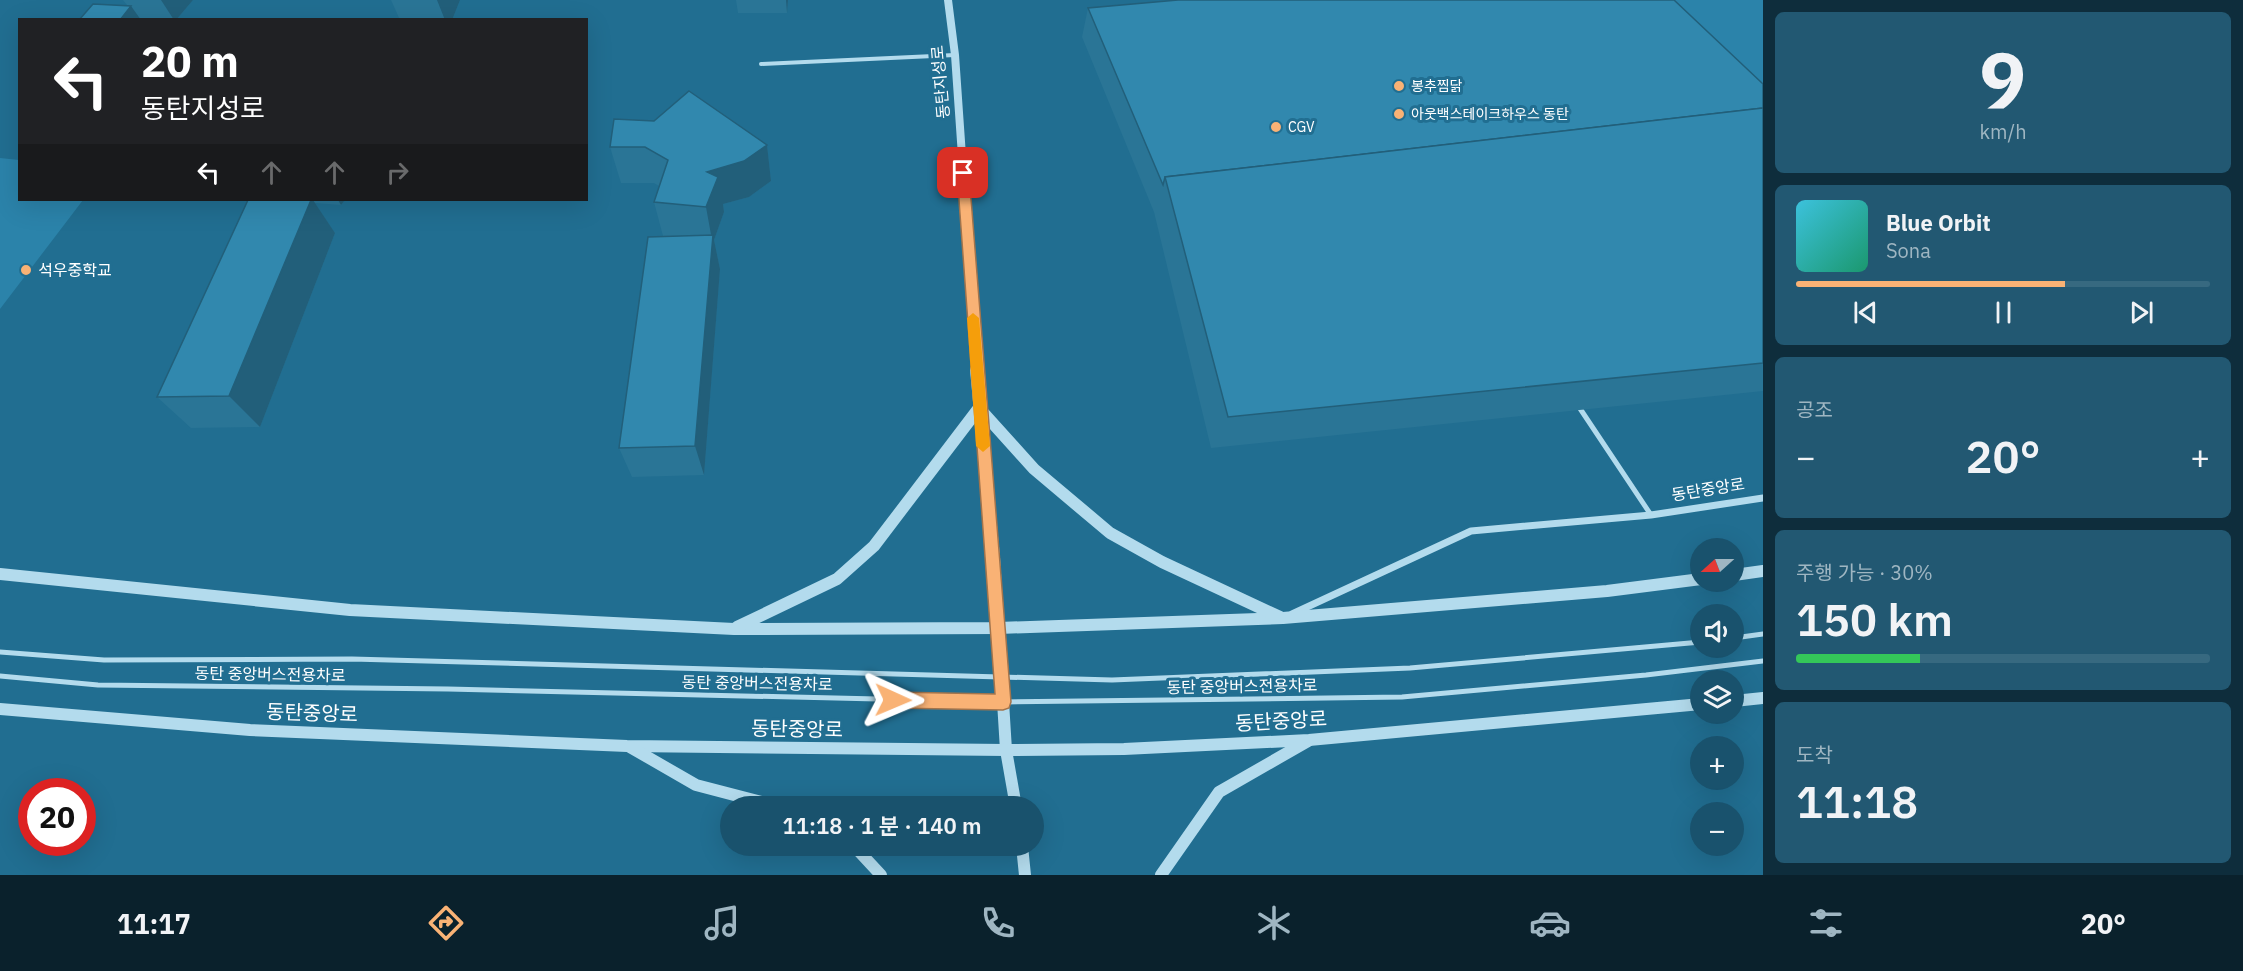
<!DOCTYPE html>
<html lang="ko">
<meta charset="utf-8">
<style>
body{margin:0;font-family:"IBM Plex Sans","Noto Sans KR",sans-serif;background:#225872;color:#f1f3f6;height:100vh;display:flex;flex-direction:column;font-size:22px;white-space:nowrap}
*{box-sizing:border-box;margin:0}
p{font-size:20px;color:#9fb6c2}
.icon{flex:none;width:33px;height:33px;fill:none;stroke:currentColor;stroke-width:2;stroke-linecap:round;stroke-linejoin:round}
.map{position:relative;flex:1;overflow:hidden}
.sheet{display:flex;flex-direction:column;gap:12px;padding:12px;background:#0e2d3c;width:480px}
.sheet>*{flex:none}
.top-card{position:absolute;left:18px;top:18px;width:570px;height:183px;border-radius:0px;box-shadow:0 6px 24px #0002;background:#202124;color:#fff;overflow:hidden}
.needle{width:39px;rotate:249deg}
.tools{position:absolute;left:1690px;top:538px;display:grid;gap:12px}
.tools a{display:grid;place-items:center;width:54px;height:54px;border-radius:50%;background:#19526d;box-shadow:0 6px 24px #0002;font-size:30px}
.speed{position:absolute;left:18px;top:778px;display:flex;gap:12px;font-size:30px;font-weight:700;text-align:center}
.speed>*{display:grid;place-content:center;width:78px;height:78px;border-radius:50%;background:#19526d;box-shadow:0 6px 24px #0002;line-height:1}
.speed .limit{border:9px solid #d22;background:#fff;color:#111}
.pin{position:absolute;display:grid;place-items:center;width:51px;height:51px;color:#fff;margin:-26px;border-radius:12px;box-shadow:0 3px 9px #0006}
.me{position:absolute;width:66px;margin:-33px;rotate:91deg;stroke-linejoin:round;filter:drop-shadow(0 0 4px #0008)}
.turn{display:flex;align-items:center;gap:21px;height:126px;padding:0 24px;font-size:27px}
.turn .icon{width:78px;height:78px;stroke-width:2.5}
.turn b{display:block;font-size:42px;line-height:51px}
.lanes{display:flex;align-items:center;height:57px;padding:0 24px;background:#0003;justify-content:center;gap:30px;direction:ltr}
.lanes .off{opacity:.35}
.big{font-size:45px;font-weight:600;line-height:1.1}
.sheet .tile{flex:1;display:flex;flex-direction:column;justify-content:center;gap:9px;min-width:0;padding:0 21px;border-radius:9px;background:#225872}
.sheet .dial{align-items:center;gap:0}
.dial b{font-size:78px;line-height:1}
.song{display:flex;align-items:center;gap:18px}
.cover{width:72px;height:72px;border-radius:9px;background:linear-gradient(135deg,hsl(190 70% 55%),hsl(160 70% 35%))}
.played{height:6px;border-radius:3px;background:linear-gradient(90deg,#f9b275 65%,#376980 65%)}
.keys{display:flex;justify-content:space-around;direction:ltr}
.heat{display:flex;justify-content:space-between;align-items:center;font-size:33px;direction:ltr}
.charge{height:9px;border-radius:4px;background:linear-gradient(90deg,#34c759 30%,#376980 0)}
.trip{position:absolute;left:720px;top:796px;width:324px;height:60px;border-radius:30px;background:#19526d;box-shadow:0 6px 24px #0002;font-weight:600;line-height:60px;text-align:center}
.menu{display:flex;height:96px;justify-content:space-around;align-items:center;background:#0a212c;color:#9fb6c2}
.menu .icon{width:42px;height:42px}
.menu .on{color:#f9b275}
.menu b{font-size:27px;color:#f1f3f6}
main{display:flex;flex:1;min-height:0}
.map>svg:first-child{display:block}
.green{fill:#2b83aa}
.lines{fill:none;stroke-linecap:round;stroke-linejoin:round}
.service-far1{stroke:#b3dbed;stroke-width:4}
.service{stroke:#b3dbed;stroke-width:5}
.minor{stroke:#b3dbed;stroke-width:7}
.tertiary-far1{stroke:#b3dbed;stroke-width:8}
.tertiary{stroke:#b3dbed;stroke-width:12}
.wall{fill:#2a7596}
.shaded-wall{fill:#225f7a}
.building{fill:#3188ae;stroke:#225f7a;stroke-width:1.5}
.route{fill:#f9b275;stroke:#a2744c;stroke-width:1.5}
.slow{fill:#f59e0b}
.poi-dot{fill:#f9b275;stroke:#216e91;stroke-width:2}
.labels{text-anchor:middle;stroke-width:6;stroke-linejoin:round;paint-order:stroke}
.far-poi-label{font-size:14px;fill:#fff;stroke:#216e91;text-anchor:start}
.street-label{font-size:16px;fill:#fff;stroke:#216e91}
.poi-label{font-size:16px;fill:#fff;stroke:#216e91;text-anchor:start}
.near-street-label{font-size:20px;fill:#fff;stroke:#216e91}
</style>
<main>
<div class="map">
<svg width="1763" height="875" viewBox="0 0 1763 875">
<rect width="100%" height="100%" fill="#216e91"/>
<!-- green -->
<g class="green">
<path d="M1645 0H1763V108Z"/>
<path d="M0 158 19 160 20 200H83L0 309Z"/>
</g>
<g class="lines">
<!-- service-far1 -->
<path class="service-far1" d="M761 64 955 55"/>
<!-- service -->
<g class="service">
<path d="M1579 407 1651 515"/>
<path d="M1734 638 1763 634"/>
<path d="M0 652 104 660 352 659 1112 680 1410 668 1701 642"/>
<path d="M0 676 98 685 448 689 1003 702 1402 697 1646 675 1763 661"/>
</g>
<!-- minor -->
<path class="minor" d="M1292 614 1471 531 1651 515 1763 498"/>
<!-- tertiary-far1 -->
<path class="tertiary-far1" d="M948 0 955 55 977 372"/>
<!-- tertiary -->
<g class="tertiary">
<path d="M976 370 994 557 1006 750 1016 807"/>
<path d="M0 574 350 610 734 629 999 628 1283 618 1607 591 1701 579"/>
<path d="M1734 575 1763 571"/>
<path d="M737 627 837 579 874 546 979 408 1034 469 1110 533 1162 562 1280 617"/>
<path d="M1734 701 1763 698"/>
<path d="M0 709 250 730 627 746 1006 750 1124 749 1309 740 1701 704"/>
<path d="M630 747 696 785 780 807"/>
<path d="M854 846 881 875"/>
<path d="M1022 846 1025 875"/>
<path d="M1161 875 1219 792 1308 741"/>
</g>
</g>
<!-- wall -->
<g class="wall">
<path d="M123 0H193L176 20H158L140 18 141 20 127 5Z"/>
<path d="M391 0H460L452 20H400Z"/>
<path d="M736 0H788L787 13H738Z"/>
<path d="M1088 8 1763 84V391L1211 448 1154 212 1082 37Z"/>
<path d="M767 145 771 181 749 197 723 204 724 212 714 240 720 269 704 475 632 477 619 448 663 236 654 202 659 186 654 183H621L610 147Z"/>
<path d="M248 200H345L341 205 315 203 335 233 260 427 191 428 157 397Z"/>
</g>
<!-- shaded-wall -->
<g class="shaded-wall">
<path d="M161 0H193L176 20H174Z"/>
<path d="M437 0H460L452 20H445Z"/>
<path d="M786 0H788L787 13Z"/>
<path d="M131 6 141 20H120Z"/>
<path d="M767 145 771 181 749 197 723 204 724 212 714 240 720 269 704 475 695 446 712 240 706 207 707 172Z"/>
<path d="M311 200H313L335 233 260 427 229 396Z"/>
<path d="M338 200H345L341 205Z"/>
</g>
<!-- building -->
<g class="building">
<path d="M1178 0H1674L1763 84V108L1165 177 1163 185 1088 8Z"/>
<path d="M93 4 131 6 120 20H79Z"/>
<path d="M689 91 767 145 744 161 707 172 718 177 706 207 654 202 668 160 645 147H610L614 119 654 121Z"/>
<path d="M1763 108V363L1228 417 1165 177Z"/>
<path d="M248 200H311L229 396 157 397Z"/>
<path d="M713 235 695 446 619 448 648 237Z"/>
</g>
<!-- route -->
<path class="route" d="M963 169 969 173 1011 702 1009 708 1003 710 893 708 887 705 885 700 887 694 893 692 995 694 957 173Z"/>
<!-- slow -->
<path class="slow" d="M973 313 979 318 990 446 983 452 976 446 967 318Z"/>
<!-- markers -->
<g class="poi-dot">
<circle cx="1399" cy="86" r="6"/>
<circle cx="1399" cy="114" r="6"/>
<circle cx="1276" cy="127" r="6"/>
<circle cx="26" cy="270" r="6"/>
</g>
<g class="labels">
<!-- far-poi labels -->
<g class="far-poi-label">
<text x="1411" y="91">봉추찜닭</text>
<text x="1411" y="119">아웃백스테이크하우스 동탄</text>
<text x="1288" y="132">CGV</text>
</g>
<!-- street labels -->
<g class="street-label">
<text transform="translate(940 82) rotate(-95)" y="6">동탄지성로</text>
<text transform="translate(1708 489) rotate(-9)" y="6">동탄중앙로</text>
<text transform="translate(270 674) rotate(1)" y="6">동탄 중앙버스전용차로</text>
<text transform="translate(757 683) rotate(1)" y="6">동탄 중앙버스전용차로</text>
<text transform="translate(1242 686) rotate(-1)" y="6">동탄 중앙버스전용차로</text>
</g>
<!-- poi labels -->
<g class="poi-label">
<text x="38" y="276">석우중학교</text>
</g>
<!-- near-street labels -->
<g class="near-street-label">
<text transform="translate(312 713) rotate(2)" y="7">동탄중앙로</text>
<text transform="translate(1281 721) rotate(-3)" y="7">동탄중앙로</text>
<text transform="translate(797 729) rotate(1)" y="7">동탄중앙로</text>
</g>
</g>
</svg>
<div class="tools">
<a><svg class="needle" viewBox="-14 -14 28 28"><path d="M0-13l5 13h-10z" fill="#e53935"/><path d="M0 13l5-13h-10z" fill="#9fb6c2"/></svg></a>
<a><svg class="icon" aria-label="sound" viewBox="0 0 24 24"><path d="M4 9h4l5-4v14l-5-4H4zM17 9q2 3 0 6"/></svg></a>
<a><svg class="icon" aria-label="layers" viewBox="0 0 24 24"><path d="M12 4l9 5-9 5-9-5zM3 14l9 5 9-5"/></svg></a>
<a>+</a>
<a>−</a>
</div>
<div class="speed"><div class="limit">20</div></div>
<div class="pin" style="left:963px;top:173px;background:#d93025"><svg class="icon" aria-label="arrive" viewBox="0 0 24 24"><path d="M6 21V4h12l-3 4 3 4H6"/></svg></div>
<svg class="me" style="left:893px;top:700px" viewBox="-20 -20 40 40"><path d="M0-17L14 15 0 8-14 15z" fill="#f9b275" stroke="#fff" stroke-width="4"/></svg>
<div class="trip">11:18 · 1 분 · 140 m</div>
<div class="top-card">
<div class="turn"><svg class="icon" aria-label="left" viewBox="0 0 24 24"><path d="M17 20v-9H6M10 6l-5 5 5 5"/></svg><div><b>20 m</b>동탄지성로</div></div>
<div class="lanes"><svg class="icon" aria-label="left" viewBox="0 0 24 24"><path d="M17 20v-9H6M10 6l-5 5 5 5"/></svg><svg class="icon off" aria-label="ahead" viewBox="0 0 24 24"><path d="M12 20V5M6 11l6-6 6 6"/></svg><svg class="icon off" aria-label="ahead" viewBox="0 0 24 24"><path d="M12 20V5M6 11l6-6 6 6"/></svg><svg class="icon off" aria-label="right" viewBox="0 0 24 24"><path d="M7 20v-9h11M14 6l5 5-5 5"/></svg></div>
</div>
</div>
<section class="sheet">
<div class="tile dial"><b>9</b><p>km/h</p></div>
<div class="tile">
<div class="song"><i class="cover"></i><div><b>Blue Orbit</b><p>Sona</p></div></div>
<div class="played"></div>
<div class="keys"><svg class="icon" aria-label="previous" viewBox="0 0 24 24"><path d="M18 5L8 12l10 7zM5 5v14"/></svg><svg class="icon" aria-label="pause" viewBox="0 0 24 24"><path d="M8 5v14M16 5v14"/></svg><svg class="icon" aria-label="next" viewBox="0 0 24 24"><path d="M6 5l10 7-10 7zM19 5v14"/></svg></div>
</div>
<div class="tile"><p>공조</p>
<div class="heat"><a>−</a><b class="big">20°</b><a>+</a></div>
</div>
<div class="tile"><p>주행 가능 · 30%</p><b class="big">150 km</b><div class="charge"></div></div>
<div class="tile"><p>도착</p><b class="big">11:18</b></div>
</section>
</main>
<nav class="menu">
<b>11:17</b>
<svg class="icon on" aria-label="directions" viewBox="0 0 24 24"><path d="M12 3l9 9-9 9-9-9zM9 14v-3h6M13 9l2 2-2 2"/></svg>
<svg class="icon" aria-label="music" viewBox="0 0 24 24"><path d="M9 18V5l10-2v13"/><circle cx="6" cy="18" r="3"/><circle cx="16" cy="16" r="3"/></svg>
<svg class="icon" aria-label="phone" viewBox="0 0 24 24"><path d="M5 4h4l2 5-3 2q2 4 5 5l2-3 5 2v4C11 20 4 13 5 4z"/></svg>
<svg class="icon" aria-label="climate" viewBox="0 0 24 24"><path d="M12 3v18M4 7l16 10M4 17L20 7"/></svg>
<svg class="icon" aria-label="car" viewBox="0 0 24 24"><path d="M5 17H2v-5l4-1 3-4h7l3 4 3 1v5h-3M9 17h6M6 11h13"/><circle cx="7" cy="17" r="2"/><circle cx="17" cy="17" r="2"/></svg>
<svg class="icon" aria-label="filters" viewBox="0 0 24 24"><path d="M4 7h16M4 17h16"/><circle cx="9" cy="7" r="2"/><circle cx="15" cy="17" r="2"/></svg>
<b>20°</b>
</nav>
